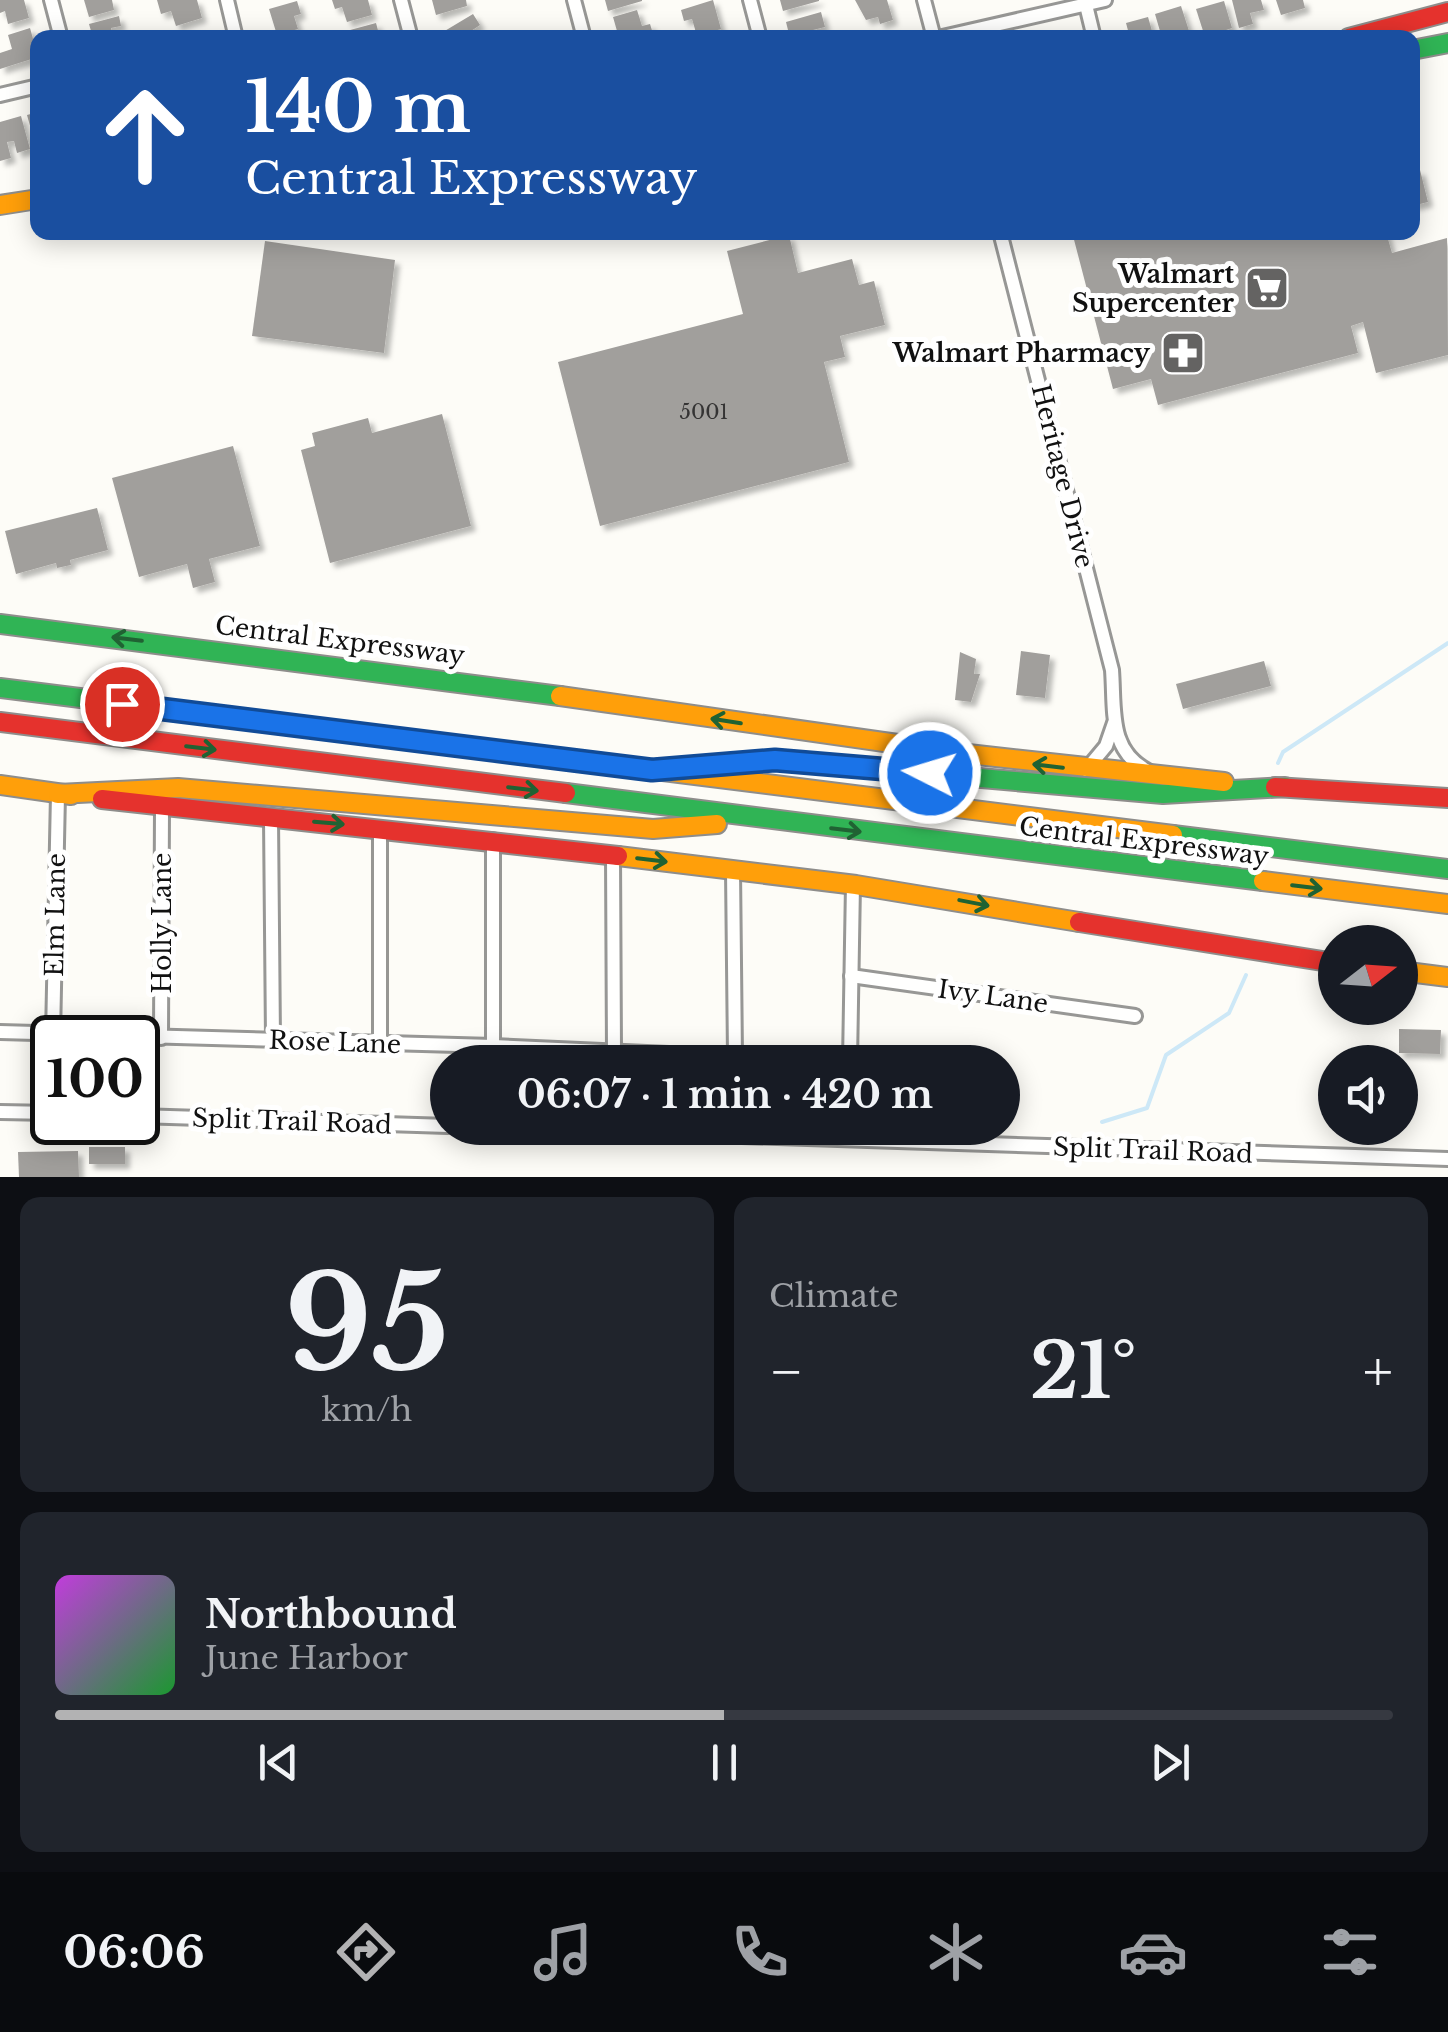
<!DOCTYPE html>
<meta charset="utf-8">
<style>
body{margin:0;font-family:"Libre Baskerville",serif;background:#20242c;color:#f1f3f6;height:100vh;display:flex;flex-direction:column;font-size:38px;white-space:nowrap}
*{box-sizing:border-box;margin:0}
p{font-size:32px;color:#9ea1a6}
.icon{flex:none;width:55px;height:55px;fill:none;stroke:currentColor;stroke-width:2;stroke-linecap:round;stroke-linejoin:round}
.map{position:relative;height:1177px;overflow:hidden}
.sheet{display:flex;flex-direction:column;gap:20px;padding:20px;background:#0d0f14;flex:1}
.sheet>*{flex:none}
.hud{position:absolute;left:30px;top:30px;width:1390px;height:210px;border-radius:20px;box-shadow:0 5px 25px #0003;background:#1a4fa0;color:#fff;overflow:hidden}
.needle{width:65px;rotate:73deg}
.controls{position:absolute;left:1318px;top:925px;display:grid;gap:20px}
.controls a{display:grid;place-items:center;width:100px;height:100px;border-radius:50%;background:#171b24;box-shadow:0 5px 25px #0003;font-size:50px}
.speed{position:absolute;left:30px;top:1015px;display:flex;gap:20px;font-size:50px;font-weight:700;text-align:center}
.speed>*{display:grid;place-content:center;width:130px;height:130px;border-radius:50%;background:#171b24;box-shadow:0 5px 25px #0003;line-height:1}
.speed .limit{border:5px solid #111;border-radius:15px;background:#fff;color:#111}
.pin{position:absolute;display:grid;place-items:center;width:85px;height:85px;color:#fff;margin:-42px;border:5px solid #fff;border-radius:50%;box-shadow:0 2px 10px #0007}
.me{position:absolute;width:110px;margin:-55px;rotate:275deg;stroke-linejoin:round;filter:drop-shadow(0 0 8px #0008)}
.turn{display:flex;align-items:center;gap:35px;height:210px;padding:0 50px;font-size:45px}
.turn .icon{width:130px;height:130px;stroke-width:2.5}
.turn b{display:block;font-size:70px;line-height:85px}
.big{font-size:75px;font-weight:700;line-height:1.1}
.sheet .tile{flex:1;display:flex;flex-direction:column;justify-content:center;gap:15px;min-width:0;padding:0 35px;border-radius:20px;background:#20242c}
.sheet .dial{align-items:center;gap:0}
.dial b{font-size:130px;line-height:1}
.song{display:flex;align-items:center;gap:30px}
.cover{width:120px;height:120px;border-radius:15px;background:linear-gradient(135deg,hsl(290 70% 55%),hsl(130 70% 35%))}
.played{height:10px;border-radius:5px;background:linear-gradient(90deg,#b2b2b3 50%,#363941 50%)}
.keys{display:flex;justify-content:space-around;direction:ltr}
.heat{display:flex;justify-content:space-between;align-items:center;font-size:55px;direction:ltr}
.sheet .tiles{flex:1;display:grid;gap:20px;grid-template-columns:1fr 1fr}
.tile:last-child{grid-column:span 2}
.trip{position:absolute;left:430px;top:1045px;width:590px;height:100px;border-radius:50px;background:#171b24;box-shadow:0 5px 25px #0003;font-weight:700;line-height:100px;text-align:center}
.menu{display:flex;height:160px;justify-content:space-around;align-items:center;background:#090b0e;color:#9ea1a6}
.menu .icon{width:70px;height:70px}
.menu .on{color:#b2b2b3}
.menu b{font-size:45px;color:#f1f3f6}
.map>svg:first-child{display:block}
.lines{fill:none;stroke-linecap:round;stroke-linejoin:round}
.stream{stroke:#cde8f7;stroke-width:4}
.building{fill:#a19f9c;filter:url(#shadow)}
.street-casing{stroke:#979795;stroke-width:18}
.fast-casing{stroke:#8e8d8b;stroke-width:22}
.slow-casing{stroke:#8e8d8b;stroke-width:22}
.jam-casing{stroke:#8e8d8b;stroke-width:22}
.street{stroke:#fffffe;stroke-width:12}
.fast{stroke:#30b455;stroke-width:18}
.slow{stroke:#ff9f0a;stroke-width:18}
.jam{stroke:#e5322d;stroke-width:18}
.oneway{stroke:#206233}
.route-casing{stroke:#114b97;stroke-width:25}
.route{stroke:#1a73e8;stroke-width:18}
.labels{text-anchor:middle;stroke-width:10;stroke-linejoin:round;paint-order:stroke}
.number-label{font-size:20px;fill:#353434}
.poi-label{font-size:25px;font-weight:bold;fill:#111;stroke:#fff;text-anchor:end}
.street-label{font-size:25px;fill:#111;stroke:#fff}
</style>
<div class="map">
<svg width="1448" height="1177" viewBox="0 0 1448 1177">
<defs>
<filter id="shadow"><feDropShadow dx="5" dy="5" stdDeviation="2.5" flood-color="#0004"/></filter>
</defs>
<rect width="100%" height="100%" fill="#fdfcf7"/>
<g class="lines">
<!-- stream -->
<g class="stream">
<path d="M1278 763 1283 752 1448 643"/>
<path d="M1102 1122 1147 1108 1166 1055 1229 1013 1246 975"/>
</g>
</g>
<!-- building -->
<g class="building">
<path d="M0 0H24L29 18 8 24 5 11 0 13Z"/>
<path d="M84 0H112L114 10 89 17Z"/>
<path d="M157 0H197L202 18 176 26 171 11 161 14Z"/>
<path d="M332 0H368L372 15 347 22 342 7 335 9Z"/>
<path d="M432 0H466L467 6 436 15Z"/>
<path d="M605 0H642V1L608 11Z"/>
<path d="M713 0 721 29 697 36 692 19 684 21 681 10Z"/>
<path d="M780 0H819V1L783 11Z"/>
<path d="M855 0H887L893 20 880 24 878 17 866 20Z"/>
<path d="M1232 0H1261L1264 10 1250 13 1253 24 1239 28Z"/>
<path d="M1276 0H1303L1305 8 1281 15Z"/>
<path d="M297 1 301 14 294 16 298 29 277 35 269 9Z"/>
<path d="M1224 1 1232 28 1205 37 1196 9Z"/>
<path d="M1181 6 1190 34 1162 38 1155 14Z"/>
<path d="M637 10 642 26 650 24 654 37 619 38 613 17Z"/>
<path d="M821 12 825 27 813 30 816 38H790L786 22Z"/>
<path d="M473 14 480 25 471 31 474 38H446L443 32Z"/>
<path d="M119 16 121 26 111 28 113 38H93L89 24Z"/>
<path d="M1148 17 1154 38H1130L1126 23Z"/>
<path d="M376 23 380 38H340L339 33Z"/>
<path d="M30 28 38 57 0 69V53L12 49 8 35Z"/>
<path d="M38 112V139L34 140 27 115Z"/>
<path d="M21 116 30 149 17 153 14 141 7 142 11 158 0 161V122Z"/>
<path d="M1420 170 1428 202 1412 206V172Z"/>
<path d="M1072 232H1386L1392 253 1447 238 1448 355 1376 373 1363 322 1351 326 1358 353 1158 405 1151 379 1113 389Z"/>
<path d="M789 235 798 273 852 259 859 285 874 281 885 325 840 336 845 357 824 362 849 462 600 526 558 362 743 314 727 251Z"/>
<path d="M265 241 395 260 384 353 252 336Z"/>
<path d="M442 414 471 526 330 563 301 450 315 446 312 433 368 418 372 433Z"/>
<path d="M233 446 260 546 209 559 215 582 193 588 187 564 139 577 112 478Z"/>
<path d="M97 508 108 550 70 560 71 565 57 568 56 563 16 574 5 531Z"/>
<path d="M1021 651 1050 655 1045 698 1016 695Z"/>
<path d="M960 652 976 659 974 674H980L971 702 955 700Z"/>
<path d="M1264 661 1271 686 1183 709 1176 684Z"/>
<path d="M1399 1029 1441 1030 1440 1054 1399 1053Z"/>
<rect x="89" y="1147" width="36" height="17"/>
<path d="M78 1151 79 1177H19L18 1152Z"/>
</g>
<g class="lines">
<defs>
<g id="street">
<path d="M51 0 61 38"/>
<path d="M227 0 236 38"/>
<path d="M401 0 411 38"/>
<path d="M574 0 584 38"/>
<path d="M750 0 760 38"/>
<path d="M924 0 934 38"/>
<path d="M1086 5 1094 38"/>
<path d="M938 38 1105 0"/>
<path d="M0 95 38 86"/>
<path d="M1000 232 1112 670C1115 710 1108 750 1148 771"/>
<path d="M1086 770 1106 746 1114 723"/>
<path d="M271 818 273 1040"/>
<path d="M493 840V1046"/>
<path d="M613 855 614 1052"/>
<path d="M733 870 735 1056"/>
<path d="M851 976 1135 1016"/>
<path d="M0 1032 493 1046 850 1062 853 884"/>
<path d="M53 1036 58 794"/>
<path d="M161 1038 162 807"/>
<path d="M380 1044V828"/>
<path d="M0 1112 52 1113"/>
<path d="M138 1116 448 1126"/>
<path d="M498 1128 1448 1159"/>
</g>
<g id="fast">
<path d="M1412 50 1448 43"/>
<path d="M0 624 560 696"/>
<path d="M0 688 623 766"/>
<path d="M700 766 775 760 1163 794 1285 787"/>
<path d="M566 793 1263 881"/>
<path d="M1173 835 1448 869"/>
</g>
<g id="slow">
<path d="M0 205 38 199"/>
<path d="M560 696 968 754 1224 782"/>
<path d="M623 766 1173 835"/>
<path d="M0 785 71 795"/>
<path d="M58 794 178 788 653 829 717 824"/>
<path d="M618 856 856 885 1079 922"/>
<path d="M1263 881 1448 904"/>
<path d="M1400 971 1448 977"/>
</g>
<g id="jam">
<path d="M1349 38 1448 12"/>
<path d="M0 722 566 793"/>
<path d="M1275 787 1448 798"/>
<path d="M102 799 618 856"/>
<path d="M1079 922 1335 963"/>
</g>
</defs>
<!-- street casing -->
<use href="#street" class="street-casing"/>
<!-- fast casing -->
<use href="#fast" class="fast-casing"/>
<!-- slow casing -->
<use href="#slow" class="slow-casing"/>
<!-- jam casing -->
<use href="#jam" class="jam-casing"/>
<!-- street -->
<use href="#street" class="street"/>
<!-- fast -->
<use href="#fast" class="fast"/>
<!-- slow -->
<use href="#slow" class="slow"/>
<!-- jam -->
<use href="#jam" class="jam"/>
</g>
<!-- one-way arrows -->
<defs><path id="oneway-shaft" d="M-6 0H5M1.5-3L5.5 0L1.5 3" fill="none" stroke-width="1.6" stroke-linecap="round" stroke-linejoin="round" transform="scale(2.5)"/></defs>
<g class="oneway">
<use href="#oneway-shaft" transform="translate(127 639) rotate(-173)"/>
<use href="#oneway-shaft" transform="translate(726 721) rotate(-171)"/>
<use href="#oneway-shaft" transform="translate(201 748) rotate(7)"/>
<use href="#oneway-shaft" transform="translate(1048 766) rotate(-173)"/>
<use href="#oneway-shaft" transform="translate(523 789) rotate(7)"/>
<use href="#oneway-shaft" transform="translate(329 823) rotate(5)"/>
<use href="#oneway-shaft" transform="translate(846 830) rotate(7)"/>
<use href="#oneway-shaft" transform="translate(652 860) rotate(7)"/>
<use href="#oneway-shaft" transform="translate(1307 887) rotate(7)"/>
<use href="#oneway-shaft" transform="translate(974 903) rotate(11)"/>
</g>
<g class="lines">
<defs>
<path id="route" d="M122 704 652 770 775 760 930 773"/>
</defs>
<!-- route casing -->
<use href="#route" class="route-casing"/>
<!-- route -->
<use href="#route" class="route"/>
</g>
<!-- icons -->
<defs>
<symbol id="supermarket-square" viewBox="-11 -11 22 22"><rect x="-9" y="-9" width="18" height="18" rx="4" fill="#646362" stroke="#fff"/><path d="M-6-5.5h2.5l.6 2H6L4.5 2H-2.5L-4.4-4H-6ZM-1.5 3.2a1.3 1.3 0 1 0 .1 0ZM3 3.2a1.3 1.3 0 1 0 .1 0Z" fill="#fff"/></symbol>
<symbol id="pharmacy-square" viewBox="-11 -11 22 22"><rect x="-9" y="-9" width="18" height="18" rx="4" fill="#646362" stroke="#fff"/><path d="M-2-6h4v4h4v4h-4v4h-4v-4h-4v-4h4Z" fill="#fff"/></symbol>
</defs>
<g fill-rule="evenodd">
<use href="#supermarket-square" x="1242" y="263" width="50" height="50"/>
<use href="#pharmacy-square" x="1158" y="328" width="50" height="50"/>
</g>
<g class="labels">
<!-- number labels -->
<g class="number-label">
<text x="704" y="419">5001</text>
</g>
<!-- poi labels -->
<g class="poi-label">
<text x="1234" y="283">Walmart<tspan x="1234" dy="29">Supercenter</tspan></text>
<text x="1150" y="362">Walmart Pharmacy</text>
</g>
<!-- street labels -->
<g class="street-label">
<text transform="translate(1063 476) rotate(76)" y="9">Heritage Drive</text>
<text transform="translate(340 640) rotate(7)" y="9">Central Expressway</text>
<text transform="translate(1144 841) rotate(7)" y="9">Central Expressway</text>
<text transform="translate(55 915) rotate(-89)" y="9">Elm Lane</text>
<text transform="translate(162 923) rotate(-90)" y="9">Holly Lane</text>
<text transform="translate(993 996) rotate(8)" y="9">Ivy Lane</text>
<text transform="translate(335 1042) rotate(2)" y="9">Rose Lane</text>
<text transform="translate(292 1121) rotate(2)" y="9">Split Trail Road</text>
<text transform="translate(1153 1150) rotate(2)" y="9">Split Trail Road</text>
</g>
</g>
</svg>
<div class="controls">
<a><svg class="needle" viewBox="-14 -14 28 28"><path d="M0-13l5 13h-10z" fill="#e53935"/><path d="M0 13l5-13h-10z" fill="#9ea1a6"/></svg></a>
<a><svg class="icon" aria-label="sound" viewBox="0 0 24 24"><path d="M4 9h4l5-4v14l-5-4H4zM17 9q2 3 0 6"/></svg></a>
</div>
<div class="speed"><div class="limit">100</div></div>
<div class="pin" style="left:122px;top:704px;background:#d93025"><svg class="icon" aria-label="arrive" viewBox="0 0 24 24"><path d="M6 21V4h12l-3 4 3 4H6"/></svg></div>
<svg class="me" style="left:930px;top:773px" viewBox="-20 -20 40 40"><circle r="17" fill="#1a73e8" stroke="#fff" stroke-width="3"/><path d="M0-11L8 9 0 5-8 9z" fill="#fff"/></svg>
<div class="trip">06:07 · 1 min · 420 m</div>
<div class="hud">
<div class="turn"><svg class="icon" aria-label="ahead" viewBox="0 0 24 24"><path d="M12 20V5M6 11l6-6 6 6"/></svg><div><b>140 m</b>Central Expressway</div></div>
</div>
</div>
<section class="sheet">
<div class="tiles">
<div class="tile dial"><b>95</b><p>km/h</p></div>
<div class="tile"><p>Climate</p>
<div class="heat"><a>−</a><b class="big">21°</b><a>+</a></div>
</div>
<div class="tile">
<div class="song"><i class="cover"></i><div><b>Northbound</b><p>June Harbor</p></div></div>
<div class="played"></div>
<div class="keys"><svg class="icon" aria-label="previous" viewBox="0 0 24 24"><path d="M18 5L8 12l10 7zM5 5v14"/></svg><svg class="icon" aria-label="pause" viewBox="0 0 24 24"><path d="M8 5v14M16 5v14"/></svg><svg class="icon" aria-label="next" viewBox="0 0 24 24"><path d="M6 5l10 7-10 7zM19 5v14"/></svg></div>
</div>
</div>
</section>
<nav class="menu">
<b>06:06</b>
<svg class="icon on" aria-label="directions" viewBox="0 0 24 24"><path d="M12 3l9 9-9 9-9-9zM9 14v-3h6M13 9l2 2-2 2"/></svg>
<svg class="icon" aria-label="music" viewBox="0 0 24 24"><path d="M9 18V5l10-2v13"/><circle cx="6" cy="18" r="3"/><circle cx="16" cy="16" r="3"/></svg>
<svg class="icon" aria-label="phone" viewBox="0 0 24 24"><path d="M5 4h4l2 5-3 2q2 4 5 5l2-3 5 2v4C11 20 4 13 5 4z"/></svg>
<svg class="icon" aria-label="climate" viewBox="0 0 24 24"><path d="M12 3v18M4 7l16 10M4 17L20 7"/></svg>
<svg class="icon" aria-label="car" viewBox="0 0 24 24"><path d="M5 17H2v-5l4-1 3-4h7l3 4 3 1v5h-3M9 17h6M6 11h13"/><circle cx="7" cy="17" r="2"/><circle cx="17" cy="17" r="2"/></svg>
<svg class="icon" aria-label="filters" viewBox="0 0 24 24"><path d="M4 7h16M4 17h16"/><circle cx="9" cy="7" r="2"/><circle cx="15" cy="17" r="2"/></svg>
</nav>
